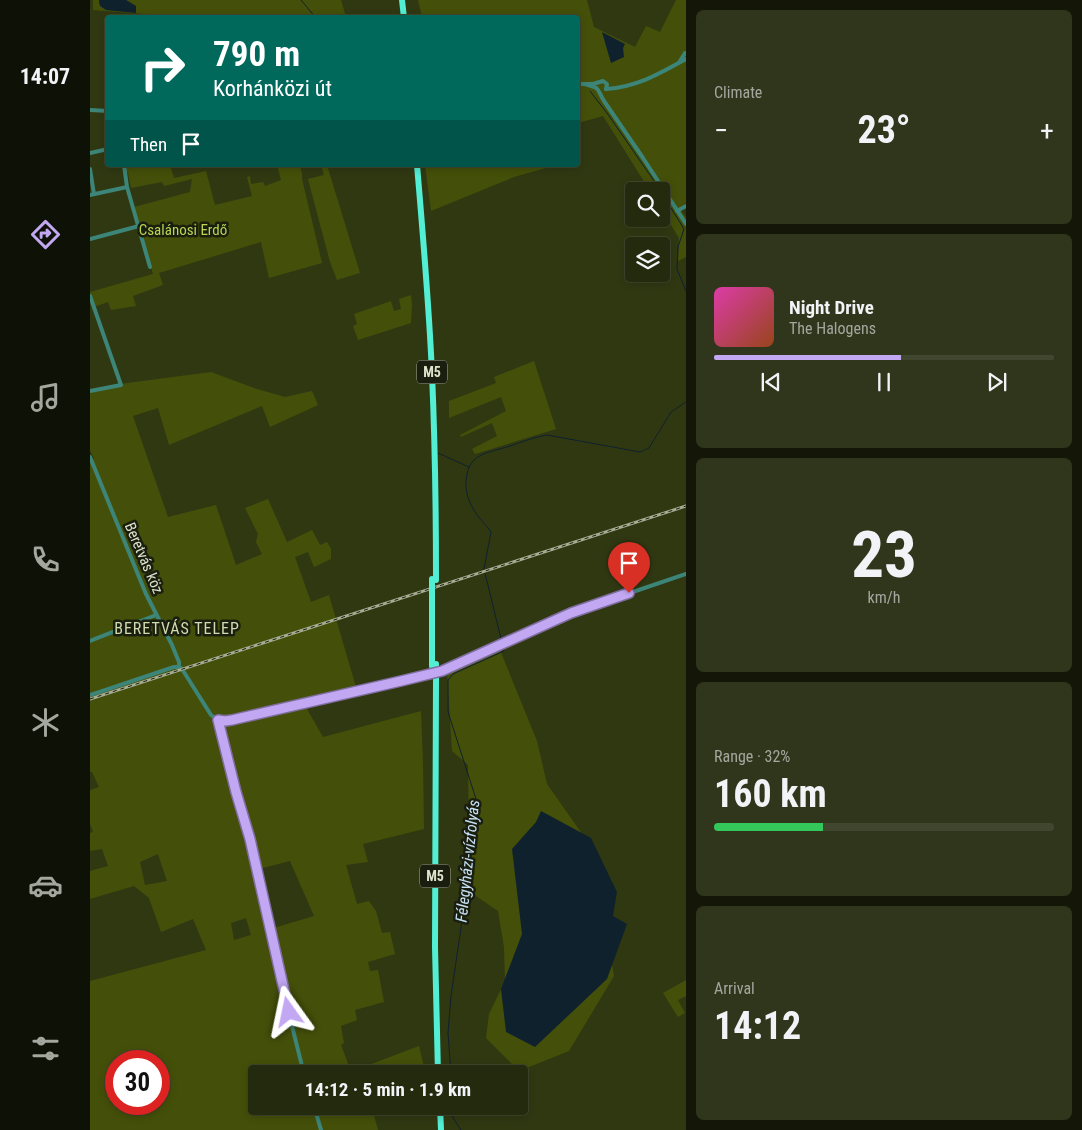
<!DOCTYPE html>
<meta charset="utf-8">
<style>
body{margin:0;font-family:"Roboto Condensed",sans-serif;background:#30361c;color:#f1f3f6;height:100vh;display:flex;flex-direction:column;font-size:19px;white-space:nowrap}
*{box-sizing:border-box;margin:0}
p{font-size:16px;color:#a3a79e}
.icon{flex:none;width:28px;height:28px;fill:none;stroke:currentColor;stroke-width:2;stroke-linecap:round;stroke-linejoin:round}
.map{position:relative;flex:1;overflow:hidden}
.panel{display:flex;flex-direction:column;gap:10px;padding:10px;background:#141708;width:396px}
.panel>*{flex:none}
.guide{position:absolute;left:15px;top:15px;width:475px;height:152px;border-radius:5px;box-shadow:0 2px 8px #0003,0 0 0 1px #41462e;background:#00695c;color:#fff;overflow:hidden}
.tools{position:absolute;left:535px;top:182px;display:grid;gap:10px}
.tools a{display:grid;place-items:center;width:45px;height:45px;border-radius:5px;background:#242a0e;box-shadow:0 2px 8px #0003,0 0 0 1px #41462e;font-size:25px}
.speed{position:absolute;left:15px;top:1050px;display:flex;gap:10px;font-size:25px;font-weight:700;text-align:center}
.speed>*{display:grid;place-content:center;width:65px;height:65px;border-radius:50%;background:#242a0e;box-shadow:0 2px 8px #0003,0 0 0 1px #41462e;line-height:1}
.speed .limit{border:8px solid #d22;background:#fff;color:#111}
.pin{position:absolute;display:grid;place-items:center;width:42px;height:42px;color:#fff;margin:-51px -21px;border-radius:50% 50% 50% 0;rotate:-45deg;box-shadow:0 0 5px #0007}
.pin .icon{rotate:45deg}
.me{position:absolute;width:55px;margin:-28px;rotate:348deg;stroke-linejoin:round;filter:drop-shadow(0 0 4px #0008)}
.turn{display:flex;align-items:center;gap:18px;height:105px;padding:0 25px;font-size:22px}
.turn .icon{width:65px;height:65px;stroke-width:2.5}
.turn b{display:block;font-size:35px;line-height:42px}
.then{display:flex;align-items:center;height:48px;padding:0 25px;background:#0003;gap:10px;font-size:19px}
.big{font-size:38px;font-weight:700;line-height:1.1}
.panel .tile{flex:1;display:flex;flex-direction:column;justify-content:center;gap:8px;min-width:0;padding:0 18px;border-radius:8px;background:#30361c}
.panel .dial{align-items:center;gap:0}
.dial b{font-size:65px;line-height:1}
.song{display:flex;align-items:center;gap:15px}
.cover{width:60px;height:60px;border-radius:8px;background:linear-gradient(135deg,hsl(320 70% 55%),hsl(20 70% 35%))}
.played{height:5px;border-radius:2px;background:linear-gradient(90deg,#c2a8f3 55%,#41462e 55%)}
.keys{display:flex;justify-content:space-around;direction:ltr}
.heat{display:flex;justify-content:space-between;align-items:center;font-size:28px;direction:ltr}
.charge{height:8px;border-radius:4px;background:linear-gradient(90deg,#34c759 32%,#41462e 0)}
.trip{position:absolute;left:158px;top:1065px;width:280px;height:50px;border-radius:5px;background:#242a0e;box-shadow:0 2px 8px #0003,0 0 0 1px #41462e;font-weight:700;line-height:50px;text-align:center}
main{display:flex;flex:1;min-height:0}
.tab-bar{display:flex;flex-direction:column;width:90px;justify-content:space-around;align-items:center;background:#0e1106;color:#a3a79e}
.tab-bar .icon{width:35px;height:35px}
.tab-bar .current{color:#c2a8f3}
.tab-bar b{font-size:22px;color:#f1f3f6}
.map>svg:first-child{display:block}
.green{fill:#445009;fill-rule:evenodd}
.water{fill:#0f212d}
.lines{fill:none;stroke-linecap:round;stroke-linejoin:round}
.stream{stroke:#0f212d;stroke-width:1}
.minor{stroke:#3c8578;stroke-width:4}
.highway{stroke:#52efd5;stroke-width:6}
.rail-casing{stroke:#a5ac91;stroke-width:3}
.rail{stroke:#1a1e0e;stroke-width:1;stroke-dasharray:4;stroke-linecap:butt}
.highway-bridge{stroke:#52efd5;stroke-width:6}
.route-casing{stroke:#7e6d9e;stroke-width:12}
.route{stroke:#c2a8f3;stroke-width:9}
.labels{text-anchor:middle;stroke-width:5;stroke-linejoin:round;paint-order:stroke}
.shield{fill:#1a1e0e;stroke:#a2a894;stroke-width:1}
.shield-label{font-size:14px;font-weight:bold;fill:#dde3cd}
.park-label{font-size:15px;fill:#b9d551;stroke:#1a1e0e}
.street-label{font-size:15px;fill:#dde3cd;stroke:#1a1e0e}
.neighbourhood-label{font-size:16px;letter-spacing:1px;fill:#d0dcb0;stroke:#1a1e0e}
.water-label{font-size:16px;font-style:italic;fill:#c6e1f5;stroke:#1a1e0e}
</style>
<main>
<nav class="tab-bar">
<b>14:07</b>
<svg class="icon current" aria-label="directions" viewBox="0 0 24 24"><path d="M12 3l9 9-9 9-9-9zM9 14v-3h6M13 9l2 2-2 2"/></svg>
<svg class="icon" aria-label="music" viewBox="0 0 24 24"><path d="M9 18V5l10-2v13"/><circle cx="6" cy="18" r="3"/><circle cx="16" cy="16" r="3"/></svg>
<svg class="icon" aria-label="phone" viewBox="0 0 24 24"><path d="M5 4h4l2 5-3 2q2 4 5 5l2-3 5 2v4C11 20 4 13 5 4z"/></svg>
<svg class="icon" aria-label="climate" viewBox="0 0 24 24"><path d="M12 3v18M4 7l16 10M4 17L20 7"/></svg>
<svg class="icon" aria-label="car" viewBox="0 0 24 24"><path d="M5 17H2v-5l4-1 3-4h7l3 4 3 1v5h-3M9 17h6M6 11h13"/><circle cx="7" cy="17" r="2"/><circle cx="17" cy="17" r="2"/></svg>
<svg class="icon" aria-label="filters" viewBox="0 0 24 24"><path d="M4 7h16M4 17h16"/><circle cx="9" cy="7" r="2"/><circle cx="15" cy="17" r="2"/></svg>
</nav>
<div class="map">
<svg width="596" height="1130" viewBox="0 0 596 1130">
<rect width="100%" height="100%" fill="#303812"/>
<!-- green -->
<g class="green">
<path d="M3 0H9V4L46 6 36 0H251L256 17 74 18 69 15 3 10Z"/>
<path d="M328 0H497L504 27 545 47 556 26 570 32 586 0H596V203L589 208 596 217V257L588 261 589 238 571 209V191H560L513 116 488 123V18L332 17Z"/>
<path d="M35 165H80L84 178 116 171 125 205 162 196 157 177 160 176 161 184 173 182 175 186 191 180 187 165H210L212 174V179L232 263 179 278 171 242 69 273 73 285 43 296 46 306 21 310 18 302 4 307 0 295V292L63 274 44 207 100 192 102 179 74 186 72 182 41 188 38 173 36 172Z"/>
<path d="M231 165H237L270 273 247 280 240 262 218 179 234 175Z"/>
<path d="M335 165H456V168L424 177 341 211Z"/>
<path d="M321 295 322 305 321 323 268 340 263 326 267 324 264 314 301 301 304 311 311 309 309 299Z"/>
<path d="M444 361 466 429 385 454 382 449 407 436 402 423 371 437 370 435 416 411 411 397 359 418V401L406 383 404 377Z"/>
<path d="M121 372 167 389 195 397 222 391 228 405 180 427 172 406 79 445 68 408 43 416 78 517 126 505 146 565 172 554 166 542 168 534 155 508 178 499 197 542 222 530 230 545 237 542 241 549V559L224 567 218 552 205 557 221 602 239 595 266 687 213 702 233 737 331 711 333 764 334 829 273 844 278 862 256 865 267 904 279 901 286 911 292 933 300 932 305 954 278 962 280 971 288 970 294 1002 265 1010 267 1020 251 1026 254 1043 251 1045 259 1066 245 1072 244 1067 228 1074H166V1106H295L283 1112 288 1130H0V981L116 950 103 919 71 932 59 898 44 886 0 899V871L18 866 12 849 0 851V833L3 832 0 824V790L9 787 2 772H0V461L4 459 0 450V390L30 384ZM68 854 77 881 55 885 50 862ZM200 861 224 916 180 929 165 870ZM156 918 161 935 144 940 141 923ZM26 1061H69V1104H26Z"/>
<path d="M410 650 447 741 457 784 502 848 524 976 479 1051 429 1071 396 1038 399 1014 415 981 414 947 408 911 380 892 378 765 362 751 357 672Z"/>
<path d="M596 980V996L588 1000 595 1013 588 1017 573 993Z"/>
<path d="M329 1046 334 1067 318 1074H255Z"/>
</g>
<!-- water -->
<g class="water">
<path d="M9 0H36L46 6V13L16 10 10 6Z"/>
<path d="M512 32 535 44 533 48 534 57 521 63Z"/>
<path d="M451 811 501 838 527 892 523 916 537 924 517 979 445 1047 416 1032 411 989 432 934 422 849 446 822Z"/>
</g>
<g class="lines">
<!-- stream -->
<g class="stream">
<path d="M211 0 226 18"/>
<path d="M500 91 517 113 571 191"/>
<path d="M571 192 594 229 588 247 587 269 596 291"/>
<path d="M348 453 379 467"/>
<path d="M361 1074 358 1033 361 996 373 914 386 799 358 712V680L363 674 414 651 394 569 401 532 399 529C385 514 372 497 377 474 378 469 380 464 384 460 392 452 408 450 420 446 432 442 444 437 457 435L550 452 559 448 581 412 596 402"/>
<path d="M361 1106 363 1118 371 1130"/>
</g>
<!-- minor -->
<g class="minor">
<path d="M590 61 595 53"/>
<path d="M488 84H503L513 81 517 84 516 89"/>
<path d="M495 84C512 89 506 88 514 101L553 158 596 224"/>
<path d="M516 89C547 87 569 74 596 59"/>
<path d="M0 110 18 111"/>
<path d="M0 153 18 149"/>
<path d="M34 165 37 187 60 267"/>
<path d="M0 169 4 194"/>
<path d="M0 195 37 187"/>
<path d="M587 211 596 206"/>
<path d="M0 239 49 226"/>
<path d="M0 296 31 385 0 391"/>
<path d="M0 457 56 594 82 645 89 662V667"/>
<path d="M0 641 66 615"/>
<path d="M89 667 92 669 121 715C128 721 134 722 142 720L329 677 359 668 481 613 596 574"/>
<path d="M0 695 84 667H89"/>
<path d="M129 720 146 792 160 839 202 1026 214 1074"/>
<path d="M282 1067 285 1074"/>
<path d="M224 1106 231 1130"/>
</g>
<!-- highway -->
<g class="highway">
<path d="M312 0 314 18"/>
<path d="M327 165C333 235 339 304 342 374 345 442 346 511 346 580"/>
<path d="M342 666V604"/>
<path d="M346 679 345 947 348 1074"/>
<path d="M350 1106 351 1130"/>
</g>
<defs>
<path id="rail" d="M0 699 596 506"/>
</defs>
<!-- rail casing -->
<use href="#rail" class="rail-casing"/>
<!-- rail -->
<use href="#rail" class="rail"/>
<!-- highway-bridge -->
<g class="highway-bridge">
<path d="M342 579V604"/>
<path d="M346 679V664"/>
</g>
</g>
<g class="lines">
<defs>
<path id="route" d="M199 1012 160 839 146 792 128 720 135 721 142 720 311 681 352 671 481 613 539 593"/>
</defs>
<!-- route casing -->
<use href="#route" class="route-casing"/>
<!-- route -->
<use href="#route" class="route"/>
</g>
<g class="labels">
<!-- shield labels -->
<g class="shield">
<rect x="327" y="360.5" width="30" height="23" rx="4"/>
<rect x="330" y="864.5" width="30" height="23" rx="4"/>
</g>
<g class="shield-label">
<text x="342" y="377">M5</text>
<text x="345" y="881">M5</text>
</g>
<!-- park labels -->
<g class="park-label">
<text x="93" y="235">Csalánosi Erdő</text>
</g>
<!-- street labels -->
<g class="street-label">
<text transform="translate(54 558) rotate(67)" y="5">Beretvás köz</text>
</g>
<!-- neighbourhood labels -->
<g class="neighbourhood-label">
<text x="87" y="634">BERETVÁS TELEP</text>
</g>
<!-- water labels -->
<g class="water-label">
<text transform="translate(377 861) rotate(-84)" y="6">Félegyházi-vízfolyás</text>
</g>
</g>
</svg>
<div class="tools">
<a><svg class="icon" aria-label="search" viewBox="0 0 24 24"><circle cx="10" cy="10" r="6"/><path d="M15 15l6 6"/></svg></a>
<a><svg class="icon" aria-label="layers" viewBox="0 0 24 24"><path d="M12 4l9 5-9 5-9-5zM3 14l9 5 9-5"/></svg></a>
</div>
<div class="speed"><div class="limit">30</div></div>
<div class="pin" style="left:539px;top:593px;background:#d93025"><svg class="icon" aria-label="arrive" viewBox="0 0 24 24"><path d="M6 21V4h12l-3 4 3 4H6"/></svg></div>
<svg class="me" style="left:199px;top:1012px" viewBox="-20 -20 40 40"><path d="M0-17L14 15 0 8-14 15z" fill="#c2a8f3" stroke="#fff" stroke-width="4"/></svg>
<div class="trip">14:12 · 5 min · 1.9 km</div>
<div class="guide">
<div class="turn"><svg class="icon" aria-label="right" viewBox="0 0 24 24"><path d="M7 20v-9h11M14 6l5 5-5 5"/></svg><div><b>790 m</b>Korhánközi út</div></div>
<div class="then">Then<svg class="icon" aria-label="arrive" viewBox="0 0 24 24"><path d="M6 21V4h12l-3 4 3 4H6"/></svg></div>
</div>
</div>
<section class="panel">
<div class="tile"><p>Climate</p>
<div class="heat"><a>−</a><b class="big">23°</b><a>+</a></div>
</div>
<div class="tile">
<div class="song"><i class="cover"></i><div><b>Night Drive</b><p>The Halogens</p></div></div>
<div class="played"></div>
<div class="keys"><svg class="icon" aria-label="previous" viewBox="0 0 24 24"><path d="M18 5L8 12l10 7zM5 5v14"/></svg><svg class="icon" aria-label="pause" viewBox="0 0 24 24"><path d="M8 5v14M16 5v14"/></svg><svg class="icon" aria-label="next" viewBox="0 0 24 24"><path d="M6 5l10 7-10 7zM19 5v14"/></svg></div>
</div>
<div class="tile dial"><b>23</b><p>km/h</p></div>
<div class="tile"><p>Range · 32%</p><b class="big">160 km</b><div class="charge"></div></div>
<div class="tile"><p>Arrival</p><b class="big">14:12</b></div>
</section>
</main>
